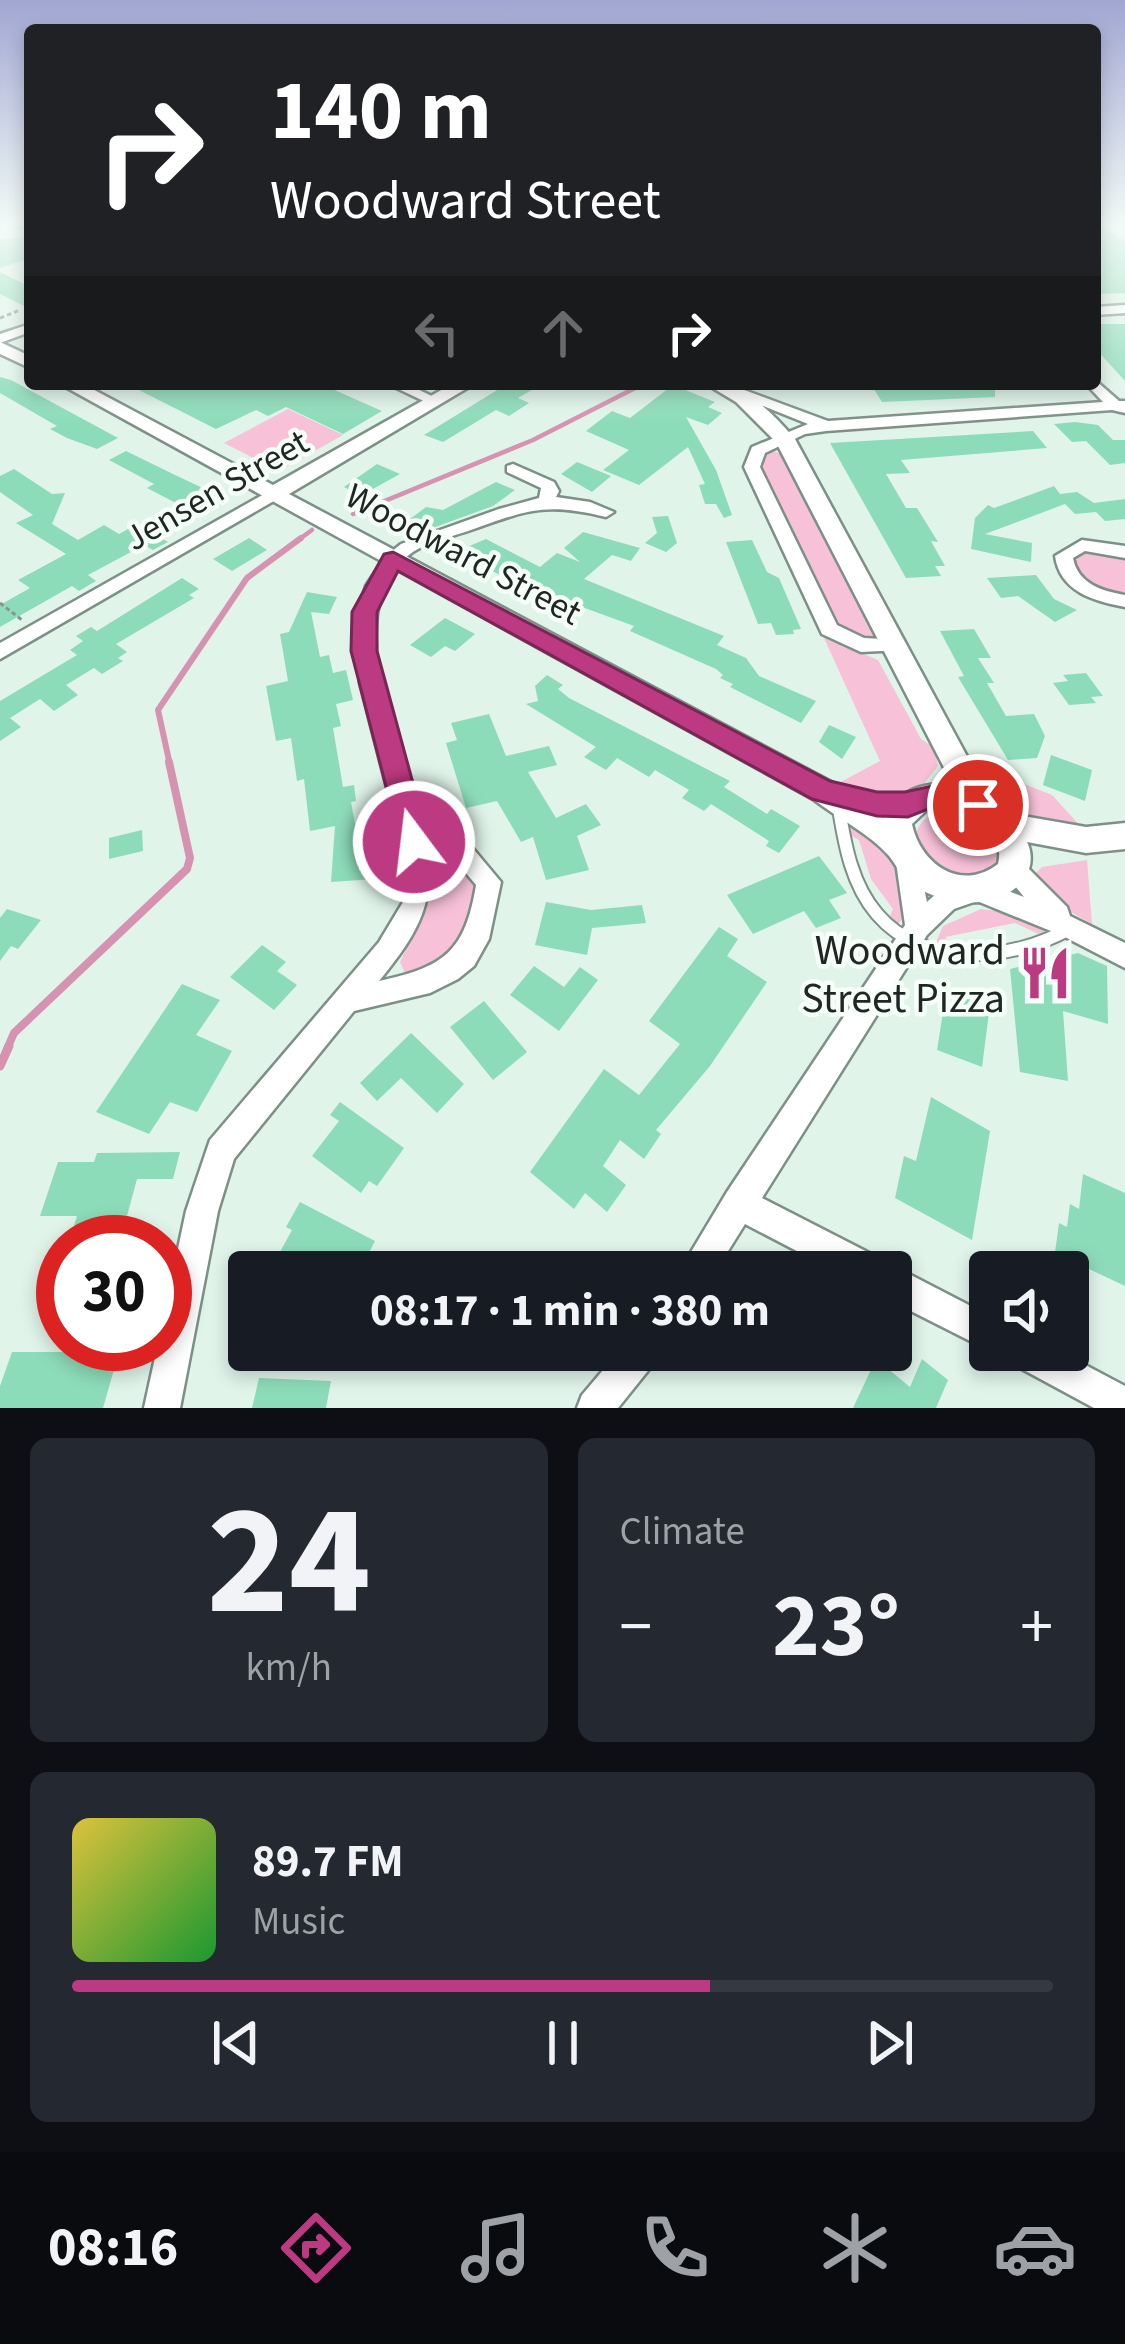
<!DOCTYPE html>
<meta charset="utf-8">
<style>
body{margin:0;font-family:"Source Sans 3",sans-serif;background:#242831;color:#f1f3f6;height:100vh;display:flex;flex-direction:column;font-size:45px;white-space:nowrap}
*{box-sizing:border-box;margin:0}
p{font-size:39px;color:#9ea1a6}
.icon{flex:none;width:66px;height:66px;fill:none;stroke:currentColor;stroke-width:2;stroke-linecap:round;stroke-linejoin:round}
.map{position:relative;height:1408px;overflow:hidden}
.side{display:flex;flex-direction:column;gap:30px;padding:30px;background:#0d0f14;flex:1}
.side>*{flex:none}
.top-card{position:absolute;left:24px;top:24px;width:1077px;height:366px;border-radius:12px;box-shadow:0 6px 18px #0003;background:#202124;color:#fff;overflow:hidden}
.tools{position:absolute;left:969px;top:1251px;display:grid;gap:24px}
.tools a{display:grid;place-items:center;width:120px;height:120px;border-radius:12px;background:#171b24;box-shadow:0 6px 18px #0003;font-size:60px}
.speed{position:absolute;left:36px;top:1215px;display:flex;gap:24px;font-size:60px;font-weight:700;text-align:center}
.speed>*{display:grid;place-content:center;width:156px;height:156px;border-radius:50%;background:#171b24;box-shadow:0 6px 18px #0003;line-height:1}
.speed .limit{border:18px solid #d22;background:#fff;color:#111}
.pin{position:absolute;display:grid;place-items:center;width:102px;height:102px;color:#fff;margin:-51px;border:6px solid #fff;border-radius:50%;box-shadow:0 3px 12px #0007}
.me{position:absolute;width:132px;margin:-66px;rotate:345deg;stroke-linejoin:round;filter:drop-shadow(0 0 9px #0008)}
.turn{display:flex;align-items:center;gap:42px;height:252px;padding:0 48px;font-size:54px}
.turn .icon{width:156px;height:156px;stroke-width:2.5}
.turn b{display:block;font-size:84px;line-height:102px}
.lanes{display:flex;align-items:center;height:114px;padding:0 48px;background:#0003;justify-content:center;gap:60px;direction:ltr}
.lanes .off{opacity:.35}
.big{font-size:90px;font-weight:700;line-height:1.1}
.side .card{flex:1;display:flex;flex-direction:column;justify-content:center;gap:18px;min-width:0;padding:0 42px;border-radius:18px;background:#242831}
.side .dial{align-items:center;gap:0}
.dial b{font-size:156px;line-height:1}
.song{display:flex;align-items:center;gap:36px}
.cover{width:144px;height:144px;border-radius:18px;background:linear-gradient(135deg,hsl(50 70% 55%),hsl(130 70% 35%))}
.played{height:12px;border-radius:6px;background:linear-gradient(90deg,#bc3a81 65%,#363941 65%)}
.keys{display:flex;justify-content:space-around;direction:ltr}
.heat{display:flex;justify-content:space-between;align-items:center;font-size:66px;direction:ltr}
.side .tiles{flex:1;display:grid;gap:30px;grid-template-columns:1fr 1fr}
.card:last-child{grid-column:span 2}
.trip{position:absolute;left:228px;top:1251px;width:684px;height:120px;border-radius:12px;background:#171b24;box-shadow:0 6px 18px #0003;font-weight:700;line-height:120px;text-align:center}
.tab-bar{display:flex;height:192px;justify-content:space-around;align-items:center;background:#090b0e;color:#9ea1a6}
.tab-bar .icon{width:84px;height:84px}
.tab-bar .on{color:#bc3a81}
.tab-bar b{font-size:54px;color:#f1f3f6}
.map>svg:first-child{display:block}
.green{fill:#f7c1d8}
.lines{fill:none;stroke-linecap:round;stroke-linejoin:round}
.stream-far3{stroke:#d692b1;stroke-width:4.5}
.stream-far2{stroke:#d692b1;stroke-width:6}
.stream-far1{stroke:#d692b1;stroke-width:8}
.stream{stroke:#d692b1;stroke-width:9}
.building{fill:#8ddcb9}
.service-casing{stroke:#7d9087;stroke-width:16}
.minor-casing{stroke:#7d9087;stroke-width:5}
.tertiary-casing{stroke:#7d9087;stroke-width:5}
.path{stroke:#87958e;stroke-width:3;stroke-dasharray:4.5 3;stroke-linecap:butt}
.service{stroke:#fff;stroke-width:12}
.minor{fill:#fff;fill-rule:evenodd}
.tertiary{fill:#fff;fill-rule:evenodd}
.route{fill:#bc3a81;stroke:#7a2654;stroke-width:3}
.labels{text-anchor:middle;stroke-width:9;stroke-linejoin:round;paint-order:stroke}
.street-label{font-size:36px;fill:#1f2623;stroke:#f6fefa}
.near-poi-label{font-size:42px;fill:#1f2623;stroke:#f6fefa;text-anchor:end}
</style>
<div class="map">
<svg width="1125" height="1408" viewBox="0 0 1125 1408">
<rect width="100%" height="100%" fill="#e0f4ea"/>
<!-- green -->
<g class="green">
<path d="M288 409 343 435 279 471 224 443Z"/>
<path d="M774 451 785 456 876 636 867 641 832 625 759 470 760 457Z"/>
<path d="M1086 549 1125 558V597L1092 588 1070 566 1074 555Z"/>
<path d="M824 638 878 660 921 739 934 748 938 766 916 794C888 804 862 799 837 784L880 761Z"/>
<path d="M971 763 1052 795 1084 830C1031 829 985 823 971 763Z"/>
<path d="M958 812 997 835 1005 859 980 883 936 871 915 838C920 814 937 811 958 812Z"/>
<path d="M851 825C886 846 927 887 895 930L890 916 893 909 871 879 859 840 850 835Z"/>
<path d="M421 838H437L480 886 457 962 406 975 400 962 424 912Z"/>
<path d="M1087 860 1092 924 1058 905 1034 875 1042 867Z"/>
<path d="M981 909 1005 912 1048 933 1043 936 1015 923 945 937 954 947 935 945 943 926Z"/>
</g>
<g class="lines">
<!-- stream-far3 -->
<g class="stream-far3">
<path d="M353 514 533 440 643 384"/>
<path d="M297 541 312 530"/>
</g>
<!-- stream-far2 -->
<path class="stream-far2" d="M170 765 158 710 247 578 301 538"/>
<!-- stream-far1 -->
<path class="stream-far1" d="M7 1049 14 1033 187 869 190 858 169 762"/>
<!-- stream -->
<path class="stream" d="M0 1066 9 1046"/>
</g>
<!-- building -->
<g class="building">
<path d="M1095 225 1125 239V293L1095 294Z"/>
<path d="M30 236V258L0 268V240Z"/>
<path d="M0 272 30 287V309L0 294Z"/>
<path d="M1095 324H1125V381L1095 348Z"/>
<path d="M0 377 11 380 118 438 97 449 67 438 50 429 57 426 0 393Z"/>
<path d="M127 384H321L382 411 343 434 286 407 268 416 256 410 216 429Z"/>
<path d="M507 384H542L518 398 529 403 509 416 496 410 443 442 424 435Z"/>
<path d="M995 384V397L882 402 872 386Z"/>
<path d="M673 385 715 402 708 407 722 413 708 425 686 417 716 470 732 515 724 518 716 504H705L699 485 705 484 688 447 639 485 603 470 629 450 586 431 612 411 630 418Z"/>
<path d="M1075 422 1098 425 1113 440H1125V463L1110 465 1086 441 1072 442 1054 424Z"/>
<path d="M1033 431 1047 448 901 460 910 473 886 474 906 508H917L938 542 931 541 945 566H935L941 576 906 578 830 443Z"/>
<path d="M126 451 173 474 228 500 201 516 147 488 154 484 109 460Z"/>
<path d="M577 462 611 476 592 492 561 474Z"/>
<path d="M377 464 400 474 360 496 344 487Z"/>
<path d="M14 469 52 494 65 493 52 524 78 540 104 525 119 534 137 524 168 542 153 550 144 545 88 575 96 581 79 591 72 586 0 627V605L30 588 18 580 66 554 16 523 33 515 0 492V476Z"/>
<path d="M496 482 515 490 493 506 419 533 402 525 426 507 443 510Z"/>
<path d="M1054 486 1060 494 1077 492 1094 503 1125 499V519L1105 521 1096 512 1075 514 1065 504 985 534 1032 543 1031 562 971 549 975 518 988 505 994 508Z"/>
<path d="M668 516 677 543 666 552 645 543 657 533 652 517Z"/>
<path d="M583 532 640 548 631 561 612 555 584 579 724 636 717 645 746 658 759 676 816 701 801 723 730 687 733 684 720 678 723 675 716 669 630 631 634 626 560 599 551 608 524 592 528 589 455 552 486 539 540 567 557 553 580 562 564 548Z"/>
<path d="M249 538 267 550 232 571 213 559Z"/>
<path d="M752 540 767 572 779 578 801 629 793 630 794 634 776 635 771 623 758 624 726 542Z"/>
<path d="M1036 575 1054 599 1077 610 1055 622 1018 596 1001 598 987 578Z"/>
<path d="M182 578 199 589 189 595 194 598 116 644 127 652 118 658 123 661 102 674 94 668 66 685 78 695 54 711 40 699 10 718 21 727 0 741V701L77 655 70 650 83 641 76 636 91 627 97 631Z"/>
<path d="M307 592 337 597 329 614 311 612 320 657 329 655 333 673 346 670 353 700 336 704 341 726 333 728 343 787 354 785 356 801 351 802 359 847H372V855H376L375 879 331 882 335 826 310 831 304 779 297 781 291 738 276 741 266 686 288 681 280 634 289 632Z"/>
<path d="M445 618 475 634 455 651 445 646 431 657 410 645Z"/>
<path d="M974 629 991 658H978L994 683H987L1006 716 1034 714 1045 736 1037 758 1008 760 958 677 964 676 940 631Z"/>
<path d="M1086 673 1103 696 1091 697 1096 703 1069 705 1053 683 1068 681 1063 675Z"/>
<path d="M547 675 563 685 558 689 569 698 730 781 724 787 767 814 771 809 800 826 779 853 766 846 769 841 711 804 704 811 682 798 689 790 655 770 649 777 617 758 606 770 584 757 596 747 526 704 538 701 535 686Z"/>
<path d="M489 714 506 756 549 746 557 765 528 772 556 818 586 804 601 825 577 836 589 870 546 880 533 837 521 842 497 801 466 808 446 743 457 740 451 723Z"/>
<path d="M829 725 856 737 842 759 819 742Z"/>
<path d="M1051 755 1092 770 1085 801 1043 785Z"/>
<path d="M142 830 143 851 109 859V838Z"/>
<path d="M819 856 847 893 829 900 841 918 816 928 804 911 753 934 727 895Z"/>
<path d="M546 902 591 910 642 905 646 923 592 928 587 955 535 945Z"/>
<path d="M7 909 41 920 18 949 11 946 0 961V918Z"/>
<path d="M719 927 738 939 727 956 767 982 710 1066 656 1130 661 1134 644 1159 620 1140 603 1166 626 1185 607 1212 585 1193 574 1209 530 1172 604 1069 639 1095 680 1044 649 1021Z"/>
<path d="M262 945 286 962 277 971 297 985 274 1010 230 977Z"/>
<path d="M1078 953 1107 966 1108 1024 1063 1011 1068 1081 1020 1072 1010 969Z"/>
<path d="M534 966 564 987 580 967 598 980 559 1031 510 995Z"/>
<path d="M182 984 220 1000 196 1035 232 1051 197 1112 170 1102 149 1134 96 1112Z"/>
<path d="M958 994 990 1005 982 1067 937 1050 944 1006 955 1010Z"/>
<path d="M484 1001 527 1052 493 1080 450 1027Z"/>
<path d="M411 1033 464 1084 437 1113 401 1078 377 1101 360 1083Z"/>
<path d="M931 1097 990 1131 972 1240 895 1198 904 1156 916 1161Z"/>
<path d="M340 1102 404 1148 377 1186 369 1181 361 1193 312 1156 339 1121 330 1115Z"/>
<path d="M180 1152 173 1179H137L120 1242H69L77 1216H40L58 1162H94L97 1153Z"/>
<path d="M1083 1174 1125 1193V1286L1089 1269 1087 1284 1053 1267 1059 1223 1067 1227 1070 1204 1079 1209Z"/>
<path d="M300 1202 375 1241 359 1272H269L292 1230 286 1227Z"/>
<path d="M12 1352H119L103 1408H0V1386Z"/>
<path d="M876 1359 910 1387 922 1359 948 1380 936 1408H853Z"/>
<path d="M259 1378 331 1381 326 1408H252Z"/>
</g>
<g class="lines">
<defs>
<path id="service" d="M839 809C845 846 852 885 877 914 924 969 1012 961 1069 929"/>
<g id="minor">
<path d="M19 225H30V232Z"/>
<path d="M1125 305V313L1095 315V307Z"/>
<path d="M30 324V332L0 343V334Z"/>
<path d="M1095 380 1119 401H1125V413L1112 410 826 431 805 434 765 453 760 467 837 625 864 638 902 640 905 645 902 650 861 652 822 634 744 467 752 447 808 424 708 384H728L828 421 1103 402 1086 384H1095Z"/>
<path d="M388 384H407L442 401 430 404Z"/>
<path d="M513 464 554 482 559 491 556 497 590 502 614 512 606 517C546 502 527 510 471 530 448 538 420 543 403 560 343 616 397 744 417 809L455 827 501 882 489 939 474 966 458 979 430 993 354 1011 234 1159 218 1211 180 1408H144L158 1344H165V1310L186 1211 210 1140 379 942 403 902 406 885 404 854 360 683 357 616 366 586 386 556 401 544 499 509 539 498 541 488 507 472V466ZM423 834 439 841 476 885C465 952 444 967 379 981 419 932 440 898 423 834Z"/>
<path d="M273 489 281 494 279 498 0 659V643Z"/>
<path d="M1082 540 1125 546V558L1085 551 1073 558C1078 584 1102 591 1125 595V607C1094 601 1060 592 1055 556Z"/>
<path d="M908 852 917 855 927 902C959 871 988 883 1024 897L1002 870 1005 863 1014 860 1023 863 1067 907 1070 916 1125 943V968L1063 936 977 901 954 909 927 935 762 1198 883 1260 886 1268 891 1266 903 1271 990 1316V1350H993L990 1351 891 1301V1272H837L745 1224 715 1272H679L727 1192 905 925 896 862 899 855Z"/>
<path d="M620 1350H660L655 1362 618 1408H577L582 1395Z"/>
<path d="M1004 1350H1057L1125 1386V1408H1094L1009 1362Z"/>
</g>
<g id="tertiary">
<path d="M0 342 30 356V368L0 354Z"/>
<path d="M60 384H83L273 485 452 384H474L289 494 833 783 883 818C900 791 921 781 953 785L776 442 736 402 706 384C745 384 770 410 795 439L989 797 1012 814 1086 827 1125 823V849L1086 853 1027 842C1034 856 1031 874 1019 885 991 911 943 905 913 885 902 878 897 866 889 856 870 834 836 817 813 799ZM930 807C961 808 1007 825 998 864 960 893 920 863 912 824Z"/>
</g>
</defs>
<!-- service casing -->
<use href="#service" class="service-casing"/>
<!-- minor casing -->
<use href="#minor" class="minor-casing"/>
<!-- tertiary casing -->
<use href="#tertiary" class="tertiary-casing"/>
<!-- path -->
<g class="path">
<path d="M0 318 20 310"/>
<path d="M0 603 22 620"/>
</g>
<!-- service -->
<use href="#service" class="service"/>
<!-- minor -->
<use href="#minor" class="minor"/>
<!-- tertiary -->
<use href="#tertiary" class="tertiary"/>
</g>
<!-- sky -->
<linearGradient id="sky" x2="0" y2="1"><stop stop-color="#a1a6d2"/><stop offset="0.53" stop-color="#f1faf6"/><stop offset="1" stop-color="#f1faf6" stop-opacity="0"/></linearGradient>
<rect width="1125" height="422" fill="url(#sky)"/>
<!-- route -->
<path class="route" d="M393 552 830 781 877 792H905L946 783 988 796 993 805 988 813 978 817 933 807 908 817 877 816 812 799 398 571 377 612V651L429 842 425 852 414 855 403 852 351 651 352 612 384 554Z"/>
<!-- icons -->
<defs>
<symbol id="restaurant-bare" viewBox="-9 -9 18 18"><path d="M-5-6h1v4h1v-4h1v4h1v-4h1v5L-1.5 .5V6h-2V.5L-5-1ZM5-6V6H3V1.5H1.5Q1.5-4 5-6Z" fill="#bc3a81" stroke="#f6fefa" stroke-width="2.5" paint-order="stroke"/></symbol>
</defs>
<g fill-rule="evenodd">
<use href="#restaurant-bare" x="1007" y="935" width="76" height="76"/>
</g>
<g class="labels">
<!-- street labels -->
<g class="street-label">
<text transform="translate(216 489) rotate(-30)" y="13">Jensen Street</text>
<text transform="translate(464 553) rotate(28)" y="13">Woodward Street</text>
</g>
<!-- near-poi labels -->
<g class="near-poi-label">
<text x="1005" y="964">Woodward<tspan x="1005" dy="48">Street Pizza</tspan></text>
</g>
</g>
</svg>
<div class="tools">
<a><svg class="icon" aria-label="sound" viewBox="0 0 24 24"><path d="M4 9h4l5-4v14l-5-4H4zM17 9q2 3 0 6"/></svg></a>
</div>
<div class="speed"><div class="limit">30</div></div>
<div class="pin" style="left:978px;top:805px;background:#d93025"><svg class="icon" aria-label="arrive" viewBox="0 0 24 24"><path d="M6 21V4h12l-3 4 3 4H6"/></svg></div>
<svg class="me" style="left:414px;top:842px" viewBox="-20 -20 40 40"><circle r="17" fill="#bc3a81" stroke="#fff" stroke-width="3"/><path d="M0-11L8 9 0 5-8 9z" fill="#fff"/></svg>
<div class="trip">08:17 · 1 min · 380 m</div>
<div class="top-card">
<div class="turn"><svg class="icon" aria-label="right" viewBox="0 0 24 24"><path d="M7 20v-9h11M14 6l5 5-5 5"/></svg><div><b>140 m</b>Woodward Street</div></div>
<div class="lanes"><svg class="icon off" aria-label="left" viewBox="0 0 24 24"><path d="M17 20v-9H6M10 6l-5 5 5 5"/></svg><svg class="icon off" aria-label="ahead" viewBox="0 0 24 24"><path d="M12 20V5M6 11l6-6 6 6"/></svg><svg class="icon" aria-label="right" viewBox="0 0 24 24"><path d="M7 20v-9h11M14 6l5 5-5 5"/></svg></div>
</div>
</div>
<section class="side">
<div class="tiles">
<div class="card dial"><b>24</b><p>km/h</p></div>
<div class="card"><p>Climate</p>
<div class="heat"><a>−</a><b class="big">23°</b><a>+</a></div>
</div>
<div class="card">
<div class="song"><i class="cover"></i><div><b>89.7 FM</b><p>Music</p></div></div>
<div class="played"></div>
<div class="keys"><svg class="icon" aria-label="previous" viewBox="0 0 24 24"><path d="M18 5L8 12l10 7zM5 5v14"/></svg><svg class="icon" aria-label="pause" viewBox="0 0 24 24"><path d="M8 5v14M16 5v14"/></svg><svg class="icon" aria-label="next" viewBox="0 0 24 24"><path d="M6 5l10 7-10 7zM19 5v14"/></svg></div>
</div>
</div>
</section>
<nav class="tab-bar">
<b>08:16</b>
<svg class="icon on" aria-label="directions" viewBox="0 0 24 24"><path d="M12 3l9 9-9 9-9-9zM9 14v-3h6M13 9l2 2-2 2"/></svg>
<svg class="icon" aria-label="music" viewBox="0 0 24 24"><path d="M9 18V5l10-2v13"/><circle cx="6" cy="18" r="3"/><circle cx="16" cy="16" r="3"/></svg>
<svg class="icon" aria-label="phone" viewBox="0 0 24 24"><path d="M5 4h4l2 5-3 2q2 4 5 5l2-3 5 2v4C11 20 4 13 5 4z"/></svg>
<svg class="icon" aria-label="climate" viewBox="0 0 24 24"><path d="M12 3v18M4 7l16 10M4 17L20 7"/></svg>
<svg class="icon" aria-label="car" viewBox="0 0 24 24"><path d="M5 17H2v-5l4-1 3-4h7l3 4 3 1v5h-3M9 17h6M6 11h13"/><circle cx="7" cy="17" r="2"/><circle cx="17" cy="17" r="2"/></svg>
</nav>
